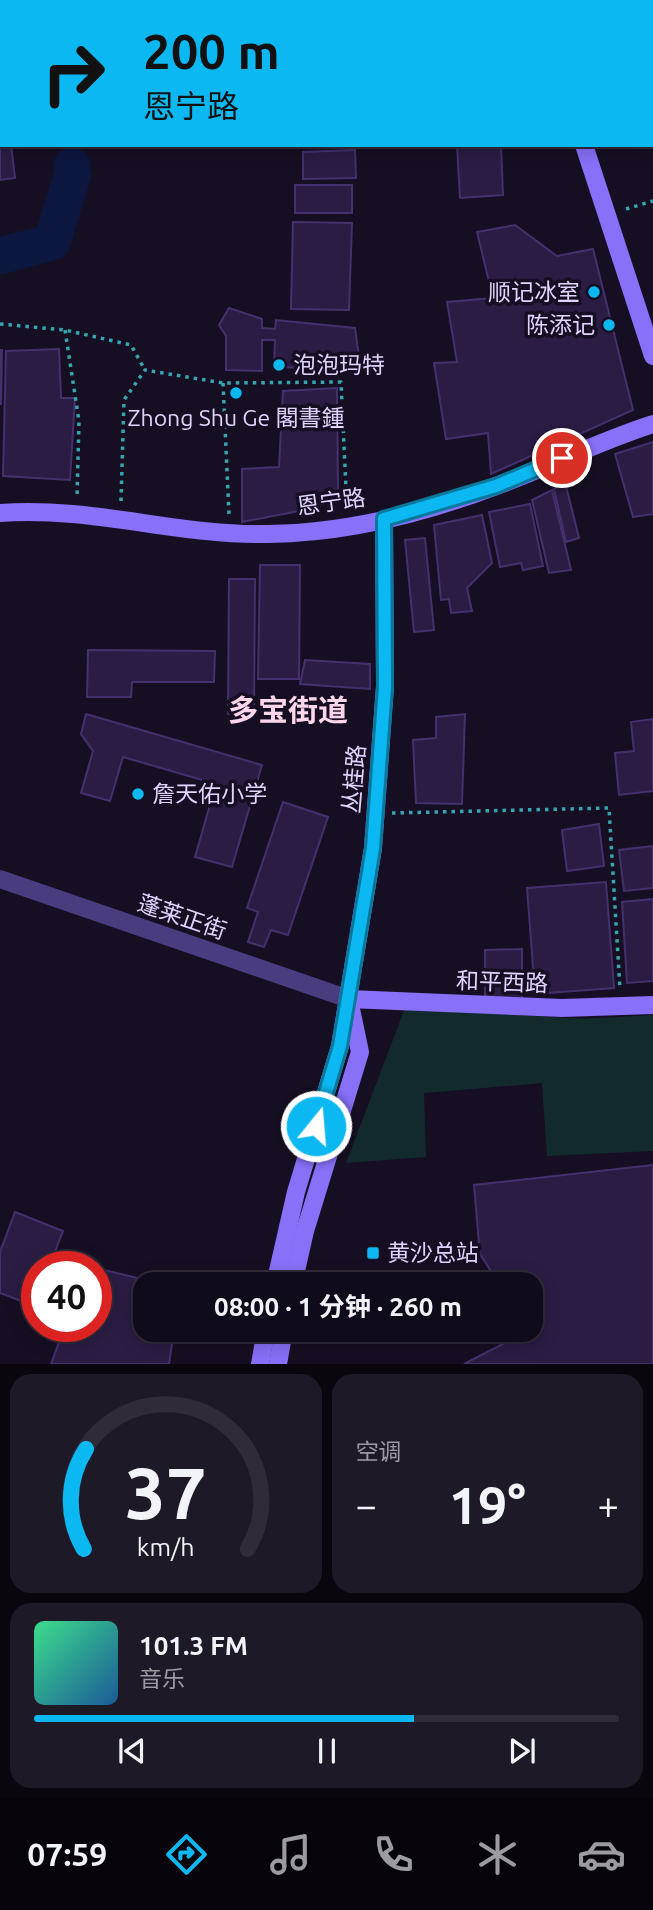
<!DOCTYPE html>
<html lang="zh">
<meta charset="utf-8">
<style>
body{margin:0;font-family:Ubuntu,"Noto Sans SC",sans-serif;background:#1e1927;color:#f1f3f6;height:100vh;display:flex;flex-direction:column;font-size:26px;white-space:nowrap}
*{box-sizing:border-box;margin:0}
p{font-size:23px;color:#9c9ba2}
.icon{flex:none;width:38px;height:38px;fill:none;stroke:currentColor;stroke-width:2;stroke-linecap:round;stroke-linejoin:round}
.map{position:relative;height:1364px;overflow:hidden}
.sheet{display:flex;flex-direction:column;gap:10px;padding:10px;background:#09060e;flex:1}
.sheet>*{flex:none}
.guide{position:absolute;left:0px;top:0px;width:654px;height:147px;box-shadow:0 4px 18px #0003,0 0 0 2px #302b39;background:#0cb8f1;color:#111;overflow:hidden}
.speed{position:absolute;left:21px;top:1251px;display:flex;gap:14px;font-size:35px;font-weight:700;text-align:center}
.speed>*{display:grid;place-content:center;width:91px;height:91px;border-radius:50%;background:#100b1a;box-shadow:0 4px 18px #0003,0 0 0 2px #302b39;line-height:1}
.speed .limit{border:10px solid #d22;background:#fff;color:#111}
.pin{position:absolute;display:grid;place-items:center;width:60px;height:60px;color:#fff;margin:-30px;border:4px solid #fff;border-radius:50%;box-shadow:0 2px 7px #0007}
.me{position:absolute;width:77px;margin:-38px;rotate:17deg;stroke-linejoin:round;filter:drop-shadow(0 0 5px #0008)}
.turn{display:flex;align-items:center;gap:24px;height:147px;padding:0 28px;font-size:32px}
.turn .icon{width:91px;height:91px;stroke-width:2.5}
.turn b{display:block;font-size:49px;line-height:60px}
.big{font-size:52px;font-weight:700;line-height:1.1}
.sheet .widget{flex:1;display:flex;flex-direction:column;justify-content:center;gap:10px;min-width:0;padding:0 24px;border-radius:21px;background:#1e1927}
.sheet .dial{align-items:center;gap:0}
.dial svg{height:182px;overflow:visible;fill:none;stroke:#302b39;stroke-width:7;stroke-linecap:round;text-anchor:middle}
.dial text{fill:#f1f3f6;stroke:none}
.song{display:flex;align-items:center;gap:21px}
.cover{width:84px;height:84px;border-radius:10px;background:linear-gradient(135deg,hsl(150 70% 55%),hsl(210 70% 35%))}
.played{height:7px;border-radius:4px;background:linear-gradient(90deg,#0cb8f1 65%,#302b39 65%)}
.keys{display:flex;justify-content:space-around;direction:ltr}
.heat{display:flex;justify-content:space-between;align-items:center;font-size:38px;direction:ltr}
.sheet .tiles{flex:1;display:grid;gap:10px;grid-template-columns:1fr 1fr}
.widget:last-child{grid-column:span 2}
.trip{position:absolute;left:133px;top:1272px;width:410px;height:70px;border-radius:21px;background:#100b1a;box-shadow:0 4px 18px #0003,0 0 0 2px #302b39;font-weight:700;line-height:70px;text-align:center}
.tab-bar{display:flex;height:112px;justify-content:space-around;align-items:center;background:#06040a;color:#9c9ba2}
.tab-bar .icon{width:49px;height:49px}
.tab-bar .current{color:#0cb8f1}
.tab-bar b{font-size:32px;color:#f1f3f6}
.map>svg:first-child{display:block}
.green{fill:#132a2d}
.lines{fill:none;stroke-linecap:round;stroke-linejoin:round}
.river{stroke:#0c173f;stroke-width:37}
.building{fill:#2a1c43;stroke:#45306e;stroke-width:2}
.path{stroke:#35a5b0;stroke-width:3.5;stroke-dasharray:3.5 5;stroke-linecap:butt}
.street{stroke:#493d80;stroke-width:18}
.secondary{stroke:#8870f8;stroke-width:18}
.route-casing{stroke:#08789d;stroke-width:18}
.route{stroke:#0cb8f1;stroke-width:12}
.poi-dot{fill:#0cb8f1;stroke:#160f23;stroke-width:2.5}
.labels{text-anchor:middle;stroke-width:7;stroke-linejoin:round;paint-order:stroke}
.poi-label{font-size:23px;fill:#dfd4fd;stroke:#160f23;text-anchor:start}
.street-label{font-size:23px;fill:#dfd4fd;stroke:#160f23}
.district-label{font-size:30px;font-weight:bold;fill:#fdd6e9;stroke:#160f23}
</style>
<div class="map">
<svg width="653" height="1364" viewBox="0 0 653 1364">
<rect width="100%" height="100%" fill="#160f23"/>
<!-- green -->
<path class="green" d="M405 1008 582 1019 653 1015V1151L547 1156 542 1083 424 1093 426 1157 346 1163Z"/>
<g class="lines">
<!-- river -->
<path class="river" d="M0 256 52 242 73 173 72 166"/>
</g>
<!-- building -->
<g class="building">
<path d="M0 124 2 145H11L15 178 0 180Z"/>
<path d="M457 145H501L503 195 460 198Z"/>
<path d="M355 150 356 178 303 179V152Z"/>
<rect x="295" y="185" width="57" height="28"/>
<path d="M293 222 352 223 349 310 291 309Z"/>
<path d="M515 225 557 256 593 249 633 410 491 474 488 433 446 439 434 363 457 362 447 302 493 298 477 232Z"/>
<path d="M229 308 262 319V328L275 329 276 320 355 328 360 364 352 369 274 367 275 340H262V371L226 370V336L219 325Z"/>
<path d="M59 349 61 398H75L70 480 3 476 6 351Z"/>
<path d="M0 350H2L1 404H0Z"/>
<path d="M337 388 338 490 322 497 320 507 242 522V469L279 467 283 391Z"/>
<path d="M653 442V514L633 517 615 454Z"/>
<path d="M565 482 579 538 566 542 554 489Z"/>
<path d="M552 490 571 570 549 573 532 500Z"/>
<path d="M530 504 543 566 523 570 521 563 500 567 489 512Z"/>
<path d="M482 515 492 563 467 588 472 611 451 613 449 599 441 600 434 525Z"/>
<path d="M425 538 434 630 414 632 405 540Z"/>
<path d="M260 565H300L299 679H258Z"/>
<path d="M229 579H255L254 714H228Z"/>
<path d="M88 650 215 651 214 682H132L131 697H87Z"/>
<path d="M305 660 370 664V689L300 684Z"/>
<path d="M86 714 262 765 232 867 195 857 216 784 123 757 110 801 81 793 93 751 81 734Z"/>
<path d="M465 714 462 804 416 803 413 740 436 738V717Z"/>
<path d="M653 719V791L619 795 615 753 634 751 631 722Z"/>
<path d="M283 802 328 817 288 935 271 930 264 947 248 942 258 912 247 908Z"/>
<path d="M599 824 604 866 567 871 562 830Z"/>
<path d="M653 846V888L624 891 619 850Z"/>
<path d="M606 882 614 988 535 994 527 888Z"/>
<path d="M653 899V981L627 983 622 902Z"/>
<path d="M522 949V998H485V950Z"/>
<path d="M653 1165V1364H464L530 1330V1284H499L480 1254 474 1185Z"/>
<path d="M15 1212 63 1231 49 1267H37L34 1306 0 1293V1252Z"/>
<path d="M96 1268 162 1284H145V1330H174L169 1364H51L65 1326H96Z"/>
</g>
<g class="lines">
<!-- path -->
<g class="path">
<path d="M252 0 259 2"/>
<path d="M60 2 61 0"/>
<path d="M0 122 2 121"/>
<path d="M626 209 653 201"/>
<path d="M0 324 65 330 131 345 145 370"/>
<path d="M65 330 79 421 77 496"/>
<path d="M223 383 229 514"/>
<path d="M121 501 124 400 145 370 223 383 341 382 347 509"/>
<path d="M392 813 609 808 620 989"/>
</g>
<!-- street -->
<path class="street" d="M0 879 349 999"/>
<!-- secondary -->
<g class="secondary">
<path d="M537 0 538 2"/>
<path d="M584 145 653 356"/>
<path d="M0 513C91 506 178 536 268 534 345 533 425 513 496 486 549 467 599 441 653 424"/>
<path d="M349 999 562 1008 653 1005"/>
<path d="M275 1284 296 1192 340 1046 373 848 385 686 384 519"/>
<path d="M293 1284 305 1231 360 1052 351 1009"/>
<path d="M260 1364 266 1330"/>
<path d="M278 1364 284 1330"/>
</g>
</g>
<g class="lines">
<defs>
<path id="route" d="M316 1126 340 1046 373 848 385 687 384 519 496 486 562 458"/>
</defs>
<!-- route casing -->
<use href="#route" class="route-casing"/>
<!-- route -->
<use href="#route" class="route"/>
</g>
<!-- markers -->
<g class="poi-dot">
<circle cx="594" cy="292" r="7"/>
<circle cx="609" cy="325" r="7"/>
<circle cx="279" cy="365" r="7"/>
<circle cx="236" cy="393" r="7"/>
<circle cx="138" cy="794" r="7"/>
<rect x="366" y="1246" width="14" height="14" rx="3.5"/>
</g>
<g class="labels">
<!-- poi labels -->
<g class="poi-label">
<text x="580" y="300" text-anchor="end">顺记冰室</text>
<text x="595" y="333" text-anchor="end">陈添记</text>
<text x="293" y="373">泡泡玛特</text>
<text x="236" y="426" text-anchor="middle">Zhong Shu Ge 閣書鍾</text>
<text x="152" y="802">詹天佑小学</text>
<text x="387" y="1261">黄沙总站</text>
</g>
<!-- street labels -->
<g class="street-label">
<text transform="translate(331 502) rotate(-8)" y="8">恩宁路</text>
<text transform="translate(354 779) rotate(-85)" y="8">丛桂路</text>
<text transform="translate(182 917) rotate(19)" y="8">蓬莱正街</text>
<text transform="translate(502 982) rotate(2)" y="8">和平西路</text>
</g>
<!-- district labels -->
<g class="district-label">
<text x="288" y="721">多宝街道</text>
</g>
</g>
</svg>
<div class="speed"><div class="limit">40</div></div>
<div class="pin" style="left:562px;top:458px;background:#d93025"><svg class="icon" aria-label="arrive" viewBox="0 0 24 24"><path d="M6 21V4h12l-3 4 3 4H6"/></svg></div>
<svg class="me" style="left:316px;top:1126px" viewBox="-20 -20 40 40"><circle r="17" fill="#0cb8f1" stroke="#fff" stroke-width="3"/><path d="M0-11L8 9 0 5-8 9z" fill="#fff"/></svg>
<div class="trip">08:00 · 1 分钟 · 260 m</div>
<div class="guide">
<div class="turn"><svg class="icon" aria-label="right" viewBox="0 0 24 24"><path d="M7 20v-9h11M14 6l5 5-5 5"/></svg><div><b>200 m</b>恩宁路</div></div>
</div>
</div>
<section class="sheet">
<div class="tiles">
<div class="widget dial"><svg viewBox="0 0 100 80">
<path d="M14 69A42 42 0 1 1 86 69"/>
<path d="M14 69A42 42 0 0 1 15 25" stroke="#0cb8f1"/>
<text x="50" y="56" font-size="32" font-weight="700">37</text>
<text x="50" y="72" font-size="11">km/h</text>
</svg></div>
<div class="widget"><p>空调</p>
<div class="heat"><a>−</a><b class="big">19°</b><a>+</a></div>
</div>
<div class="widget">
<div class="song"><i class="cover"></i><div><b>101.3 FM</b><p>音乐</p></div></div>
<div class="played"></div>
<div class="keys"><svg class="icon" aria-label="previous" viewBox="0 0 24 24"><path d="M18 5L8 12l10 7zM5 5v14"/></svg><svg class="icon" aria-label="pause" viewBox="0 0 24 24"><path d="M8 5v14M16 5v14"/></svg><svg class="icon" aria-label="next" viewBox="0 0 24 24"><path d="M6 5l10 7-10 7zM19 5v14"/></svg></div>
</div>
</div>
</section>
<nav class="tab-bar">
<b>07:59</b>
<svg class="icon current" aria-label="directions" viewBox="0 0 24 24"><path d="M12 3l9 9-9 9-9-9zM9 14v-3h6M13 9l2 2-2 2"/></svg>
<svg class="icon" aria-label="music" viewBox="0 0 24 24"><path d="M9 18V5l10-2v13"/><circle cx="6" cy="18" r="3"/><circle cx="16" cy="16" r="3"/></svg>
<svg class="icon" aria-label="phone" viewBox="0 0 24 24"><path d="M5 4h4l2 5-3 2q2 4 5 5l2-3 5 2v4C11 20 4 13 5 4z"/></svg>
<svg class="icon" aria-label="climate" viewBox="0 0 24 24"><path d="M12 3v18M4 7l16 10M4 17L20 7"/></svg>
<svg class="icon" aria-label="car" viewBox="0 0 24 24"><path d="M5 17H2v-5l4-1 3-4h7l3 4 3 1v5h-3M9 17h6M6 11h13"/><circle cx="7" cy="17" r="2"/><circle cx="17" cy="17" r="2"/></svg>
</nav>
